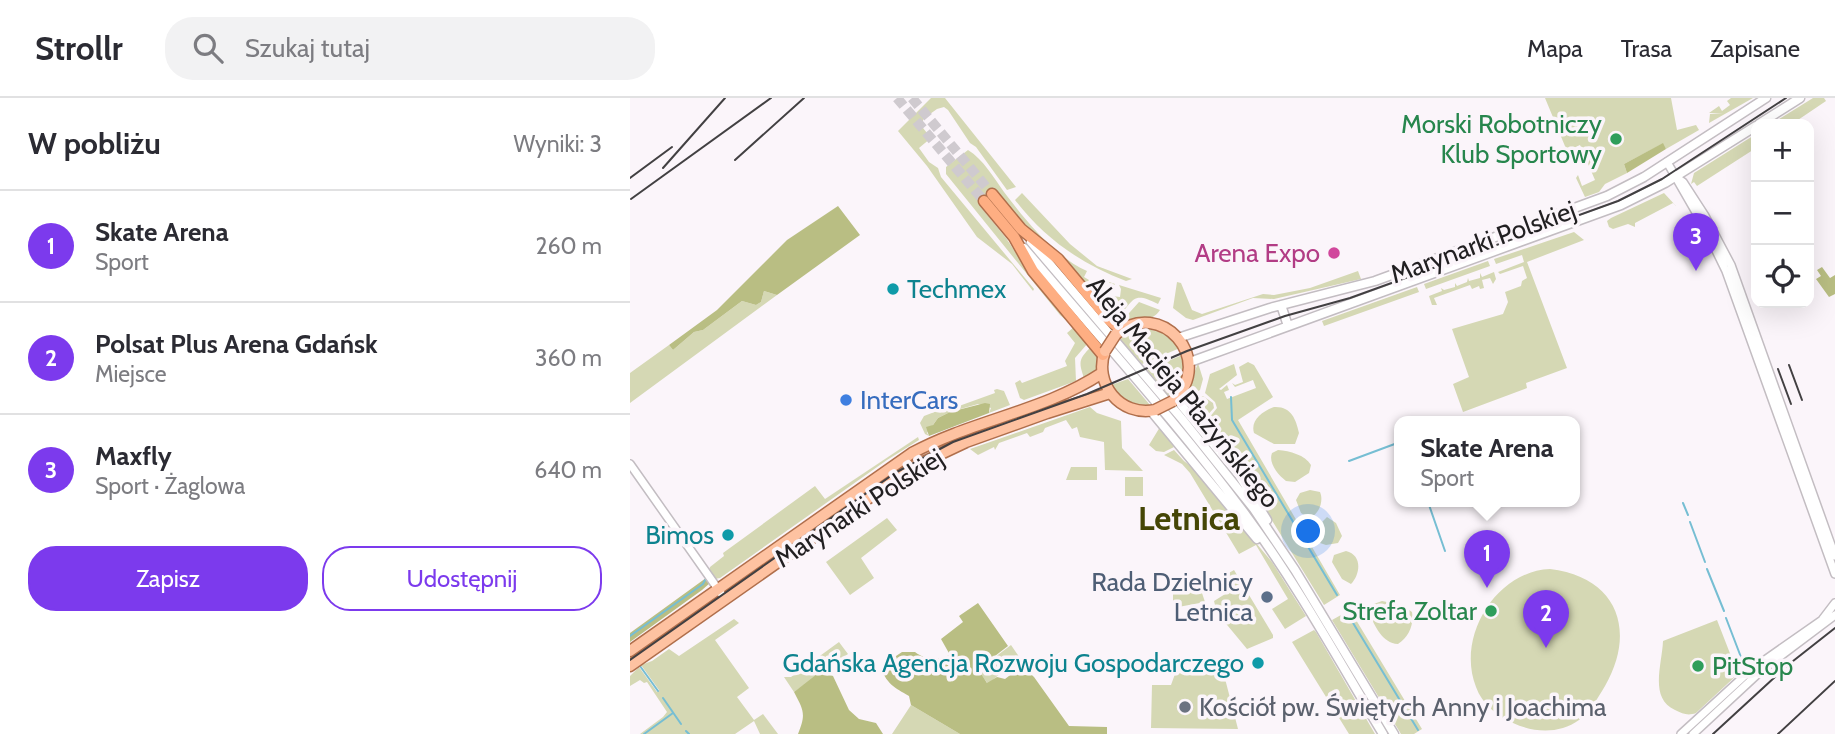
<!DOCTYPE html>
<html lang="pl">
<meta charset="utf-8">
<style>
body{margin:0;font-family:Cabin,sans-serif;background:#f2f2f3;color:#2b2b33}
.controls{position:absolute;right:21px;top:21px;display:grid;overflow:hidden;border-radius:14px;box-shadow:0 7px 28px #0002}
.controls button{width:63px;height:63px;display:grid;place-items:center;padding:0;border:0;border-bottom:2px solid #e1e1e2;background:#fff;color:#2b2b33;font:35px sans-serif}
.you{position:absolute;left:679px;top:434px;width:24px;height:24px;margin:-18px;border:5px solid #fff;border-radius:50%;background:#1a73e8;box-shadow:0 0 0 10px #1a73e833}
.badge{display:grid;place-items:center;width:46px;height:46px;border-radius:50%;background:#7c3aed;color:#fff;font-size:23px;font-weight:700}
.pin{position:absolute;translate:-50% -58px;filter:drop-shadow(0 2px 4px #0008)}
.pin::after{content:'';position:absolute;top:37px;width:24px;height:21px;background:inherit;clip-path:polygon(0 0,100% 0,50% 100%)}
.popup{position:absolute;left:764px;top:318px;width:186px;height:91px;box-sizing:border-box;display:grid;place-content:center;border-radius:14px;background:#fff;filter:drop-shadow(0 2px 5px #0005);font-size:23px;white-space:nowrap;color:#7c7c81}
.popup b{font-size:26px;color:#2b2b33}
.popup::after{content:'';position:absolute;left:50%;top:100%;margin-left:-14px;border:14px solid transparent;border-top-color:#fff}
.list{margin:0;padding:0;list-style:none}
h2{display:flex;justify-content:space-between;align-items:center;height:91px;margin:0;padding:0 28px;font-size:30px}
h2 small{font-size:23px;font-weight:400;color:#7c7c81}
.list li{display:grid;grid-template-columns:46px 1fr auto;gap:21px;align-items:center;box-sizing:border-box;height:112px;padding:0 28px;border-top:2px solid #e1e1e2}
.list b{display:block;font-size:26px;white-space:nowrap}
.list p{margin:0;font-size:23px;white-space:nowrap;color:#7c7c81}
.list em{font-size:23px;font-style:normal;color:#7c7c81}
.actions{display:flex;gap:14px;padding:21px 28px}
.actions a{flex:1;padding:16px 0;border:2px solid #7c3aed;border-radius:28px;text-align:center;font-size:24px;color:#7c3aed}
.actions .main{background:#7c3aed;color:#fff}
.icon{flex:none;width:38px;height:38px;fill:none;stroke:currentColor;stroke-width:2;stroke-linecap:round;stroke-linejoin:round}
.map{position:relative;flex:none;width:1205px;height:636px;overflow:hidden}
header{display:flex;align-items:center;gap:42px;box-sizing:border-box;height:98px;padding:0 35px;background:#fff;border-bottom:2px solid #e1e1e2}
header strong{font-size:33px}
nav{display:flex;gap:38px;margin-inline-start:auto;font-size:24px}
.search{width:490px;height:63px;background:#f2f2f3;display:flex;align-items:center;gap:18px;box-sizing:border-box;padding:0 24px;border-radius:28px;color:#7c7c81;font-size:26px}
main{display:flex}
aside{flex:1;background:#fff}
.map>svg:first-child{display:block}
.green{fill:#d5d8b4}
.forest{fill:#b9be83}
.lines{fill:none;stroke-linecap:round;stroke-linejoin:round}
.stream{stroke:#76bed3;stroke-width:2}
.trunk-tunnel{stroke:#cfcacf;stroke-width:10;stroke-dasharray:10 5;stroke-linecap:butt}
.tertiary-casing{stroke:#c3bdc2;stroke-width:10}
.secondary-casing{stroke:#c3bdc2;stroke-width:11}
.primary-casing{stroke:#b06f4c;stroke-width:13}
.trunk-casing{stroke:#b06f4c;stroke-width:13}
.tertiary{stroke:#fff;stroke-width:7}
.secondary{stroke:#fff;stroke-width:8}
.primary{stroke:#fec2a1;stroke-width:10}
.trunk{stroke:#feae82;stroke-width:10}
.tram{stroke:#424042;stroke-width:2}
.rail{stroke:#424042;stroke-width:2}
.primary-bridge-casing{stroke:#b06f4c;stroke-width:13;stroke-linecap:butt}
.primary-bridge{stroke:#fec2a1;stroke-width:10}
.leisure-dot{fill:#2e9e5b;stroke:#fbf5fa;stroke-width:2.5}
.hotel-dot{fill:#d1479c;stroke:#fbf5fa;stroke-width:2.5}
.culture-dot{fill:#0f9aa8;stroke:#fbf5fa;stroke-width:2.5}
.shop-dot{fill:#3f7fe0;stroke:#fbf5fa;stroke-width:2.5}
.service-dot{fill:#5c6f8a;stroke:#fbf5fa;stroke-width:2.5}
.worship-dot{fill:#6b7280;stroke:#fbf5fa;stroke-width:2.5}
.labels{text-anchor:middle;stroke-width:7;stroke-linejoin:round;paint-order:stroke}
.leisure-label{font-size:26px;fill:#27864d;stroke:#fbf5fa;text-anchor:end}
.street-label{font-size:26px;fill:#211f21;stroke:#fbf5fa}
.hotel-label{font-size:26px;fill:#b23c85;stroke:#fbf5fa;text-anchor:end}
.culture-label{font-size:26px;fill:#0d838f;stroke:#fbf5fa;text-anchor:end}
.shop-label{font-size:26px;fill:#366cbe;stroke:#fbf5fa;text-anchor:start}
.service-label{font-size:26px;fill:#4e5e75;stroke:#fbf5fa;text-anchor:end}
.worship-label{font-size:26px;fill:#5b616d;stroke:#fbf5fa;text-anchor:start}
.district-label{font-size:33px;font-weight:bold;fill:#454606;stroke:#fbf5fa}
</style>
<header>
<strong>Strollr</strong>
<div class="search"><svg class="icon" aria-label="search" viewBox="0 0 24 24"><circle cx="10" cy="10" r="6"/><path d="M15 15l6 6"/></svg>Szukaj tutaj</div>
<nav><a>Mapa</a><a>Trasa</a><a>Zapisane</a></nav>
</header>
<main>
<aside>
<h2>W pobliżu<small>Wyniki: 3</small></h2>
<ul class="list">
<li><span class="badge">1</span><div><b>Skate Arena</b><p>Sport</p></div><em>260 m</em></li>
<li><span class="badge">2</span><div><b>Polsat Plus Arena Gdańsk</b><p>Miejsce</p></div><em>360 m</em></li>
<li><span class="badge">3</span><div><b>Maxfly</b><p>Sport · Żaglowa</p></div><em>640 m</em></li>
</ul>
<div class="actions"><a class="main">Zapisz</a><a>Udostępnij</a></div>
</aside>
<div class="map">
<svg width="1205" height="636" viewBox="0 0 1205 636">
<rect width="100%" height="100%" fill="#fbf5fa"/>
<path class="green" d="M301,0H315L386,89L377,92L346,49L340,45L318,12L314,9L307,11L293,21V30L301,40L289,50L299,64L308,70L311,79L404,191L403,193L382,166L347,139L297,68L268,33Z
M915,0H1041L1047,32L1066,27L1069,32L1036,51L1032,46L994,66L997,75L975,86L969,94L955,99L946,80L948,77L952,88L965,82L950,47L937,53Z
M1101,0H1123L1079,25L1080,16L1093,15H1079L1089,8L1092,13L1100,7L1097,3Z
M1183,0H1194L1196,3L1162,26H1141Z
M1126,36V50L1067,88L1064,84L1061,86L1064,75Z
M338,52C353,61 364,80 374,94C395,122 425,159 457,173L454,179L459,182L458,185L465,189L462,194L475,200L481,187L479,184L485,186L479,193L478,201L481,202L482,198L490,199L491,191L489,187L531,200L528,206C500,191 504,205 485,222L429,158L394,125L366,93L350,108L376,140L400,176L458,245L445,260L446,283L394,302L390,300L385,285L390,282L392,285L437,268L435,263L445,245L437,235L444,229L430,217L316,76V69Z
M392,95L440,146L467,168L502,181L496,183C451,166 414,140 385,102Z
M1034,95L1046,108L1043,105L1005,125V129L998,126L983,131L979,129L977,123L981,120Z
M944,134L954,142L897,164L937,270L896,285L897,290L833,314L823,286L839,279L822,231L873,216L878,204L875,194L891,188L892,183L897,180L893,168L870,176L868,174L894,164L892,157L866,166L864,161Z
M858,163L860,168L796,191L794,186Z
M728,173L731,181L644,201L623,200L563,222L556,220L543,210L547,184L551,185L562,212L572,216L633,196L644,197L680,190Z
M864,174L866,181L863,186L860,180L852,182L854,190L850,191L849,188L842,191L840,187L804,200L807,207H802L799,198L812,193L811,190L814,192L825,189V185L827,188L837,184L838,180L839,183L850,180V175L852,179Z
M787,189L789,194L694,228L692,223Z
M134,193L147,197L0,305V275L39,247L43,252L64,234L73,232L112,203L126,207L131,204Z
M509,204L530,212C523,224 504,224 491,224Z
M518,231L536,236L550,250L512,266L490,241L506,232Z
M462,248L468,257L467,270L455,283C449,265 447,262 462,248Z
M552,257C555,273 552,287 540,299L517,272Z
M618,264L624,267L643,299L608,322L710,497L694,507L617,382L575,325L587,310L585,304L575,295L580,276L604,266L607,277L589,291L591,292L597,287L599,292L594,294L597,301L626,290L623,282L605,289L602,285L605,287L613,284L609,269Z
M568,265L573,281L570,292L554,302Z
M498,281L520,307C503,308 491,301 481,287Z
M367,291L374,293L380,307L359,315L361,310L348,306L320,314L308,320L297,335L299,338L295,336L290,325L294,318L328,305L329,308L365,295L364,292Z
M573,298L583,305L584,310L571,324L557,307Z
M460,309L467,315L491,323L492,350L513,373L475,372L474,344L450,339L447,329L442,331L436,322L415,330L413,334L400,339L397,335L369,345L365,352L364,349L348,357L340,351Z
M644,309C661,308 666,321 669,335L665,346H644L624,335C620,322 633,313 644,309Z
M530,329L544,349L534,354L526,353L519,347Z
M288,339L289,342L257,362L90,480L85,481L79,473L80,469L94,458L93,455L185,388L195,401Z
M544,352L554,363L563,370L642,464L676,518L655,531L642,511L658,501L626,447L609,456L560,375L552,366L534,357Z
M648,352C660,353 675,357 681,367L679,375L665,384L656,383C648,377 638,365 642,355Z
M441,369H467V382H436Z
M495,379H513V398H495Z
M680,392L690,394C694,403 689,417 679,420L671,415L666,402L670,395Z
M697,419L706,425L712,438L708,445L696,447L690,445L687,439L691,425Z
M257,420L267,432L231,460L244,480L220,497L196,464Z
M716,453C732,457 731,475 721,486L712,481L702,464L704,457Z
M920,471C987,479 1007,532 975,588C968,600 960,613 949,622C930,636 904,635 883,625C867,618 852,606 846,589C826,539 866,473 920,471Z
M604,472L643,537V540L617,551L593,522L589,523L584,503L600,493L592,479Z
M543,492H571L575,504L543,510Z
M752,503L772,507L782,514C784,527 779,539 768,546C752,545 745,528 739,515L741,507Z
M720,512L792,631L784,636H771L702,522Z
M104,521L109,525L85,542L119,590L107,599L124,622L133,616L148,636H130L124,623L105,636H10L33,619L37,614L17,584L14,585L10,582L0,588V578L9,569L27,594L29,592L11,567L22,563L39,551L49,558Z
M1087,522L1108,576L1066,615C1058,618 1053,616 1045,612C1019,600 1032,567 1033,543Z
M684,532L686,534L745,636H719L662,544Z
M209,544L218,556L164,594L154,579H161Z
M381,547L392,563L377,575L372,574L358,586L348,572Z
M592,569L608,631L521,630L522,587H541L545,576Z
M281,607L330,636H262Z"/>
<path class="forest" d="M1033,45L1036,51L997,75L994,66Z
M208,108L230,137L147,197L134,193L131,204L126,207L112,203L73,232L64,234L43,252L39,247L87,212L157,142Z
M1192,169L1200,180L1205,177V196L1199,199L1186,181L1191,178L1187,172Z
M355,305L360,306L359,315L299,338L296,329L303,327L308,320L320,314Z
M76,480L80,485L72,492L0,544V535Z
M348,505L378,548L348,571L357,585L367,579L375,581L392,568L404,579L439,628L477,629V636H330L281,607L279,598C265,590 255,585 251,568L272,554H285C297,563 307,562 320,557L311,541L333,524L329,518Z
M191,573L203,578L219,612L229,621L246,625L253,636H168C176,616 174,613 164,594Z"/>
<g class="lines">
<path class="stream" d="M601,299L602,322L707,497
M719,363L770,344
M798,404L815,453
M1053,405L1058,417
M1060,424L1075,464
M1077,471L1094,513
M717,515L788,632
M1096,520L1114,567
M0,538L73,486L75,482
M709,553L713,560
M10,568L28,593
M33,600L51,626
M56,633L59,636
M14,636L43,615"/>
<path class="trunk-tunnel" d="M267,0L354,103
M282,0L362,96"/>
<g class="tertiary-casing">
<path id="tertiary" d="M1037,64L1075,130L1096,173L1205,476
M1046,79L1053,84L1075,118L1101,167L1205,458
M0,366L95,501
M1051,636L1122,571L1192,522L1205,505
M1063,636L1132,572L1205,517"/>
</g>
<g class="secondary-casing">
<path id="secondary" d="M1129,26L1170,0
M401,144L552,321L624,411L665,472L764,636
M394,150C469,239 549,326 618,420C668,488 709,563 753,636
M651,207L658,228
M548,240L640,210L745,183L977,98L1014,79L1136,0
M560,264L991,107L1035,85L1126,28
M547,299L552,308L609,377L637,422
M521,313L627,441"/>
</g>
<g class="primary-casing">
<path id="primary" d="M486,236C530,199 587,261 543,303
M475,253C463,285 490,319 525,312
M0,553L282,355C343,322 415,313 472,275
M0,568L283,369L336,344L417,315L480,295"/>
</g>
<g class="trunk-casing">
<path id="trunk" d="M362,96L391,131L428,161L480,223L491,232
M354,103L384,139L403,173L473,257"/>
</g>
<use href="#tertiary" class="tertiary"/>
<use href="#secondary" class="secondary"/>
<use href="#primary" class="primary"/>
<use href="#trunk" class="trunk"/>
<path class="tram" d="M0,562L265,375L323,344L457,296L557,253L655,218L720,200L988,103L1032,81L1156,0"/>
<path class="rail" d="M105,62L174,0
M33,70L95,0
M0,80L42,49
M1,101L141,0
M1159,267L1172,302
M1148,271L1161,306
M1083,636L1158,567L1205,530
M1148,636L1205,583"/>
<g class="primary-bridge-casing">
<path id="primary-bridge" d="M475,253L486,236
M525,312L543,303"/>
</g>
<use href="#primary-bridge" class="primary-bridge"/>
</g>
<g class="leisure-dot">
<circle cx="986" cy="41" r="7"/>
<circle cx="861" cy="513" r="7"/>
<circle cx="1068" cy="568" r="7"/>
</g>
<circle class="hotel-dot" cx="704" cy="155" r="7"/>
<g class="culture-dot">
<circle cx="263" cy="191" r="7"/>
<circle cx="98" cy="437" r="7"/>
<circle cx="628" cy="565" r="7"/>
</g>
<circle class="shop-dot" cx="216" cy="302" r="7"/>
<circle class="service-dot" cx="637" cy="499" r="7"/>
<circle class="worship-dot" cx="555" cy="609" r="7"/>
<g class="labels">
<g class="leisure-label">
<text x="972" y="35">Morski Robotniczy<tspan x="972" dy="30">Klub Sportowy</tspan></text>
<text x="847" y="522">Strefa Zoltar</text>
<text x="1082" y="577" text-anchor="start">PitStop</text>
</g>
<g class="street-label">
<text transform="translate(853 144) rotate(-20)" y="9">Marynarki Polskiej</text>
<text transform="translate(553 294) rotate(51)" y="9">Aleja Macieja Płażyńskiego</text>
<text transform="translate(229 410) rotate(-33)" y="9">Marynarki Polskiej</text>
</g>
<g class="hotel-label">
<text x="690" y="164">Arena Expo</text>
</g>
<g class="culture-label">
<text x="277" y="200" text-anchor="start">Techmex</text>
<text x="84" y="446">Bimos</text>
<text x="614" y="574">Gdańska Agencja Rozwoju Gospodarczego</text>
</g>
<g class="shop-label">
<text x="230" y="311">InterCars</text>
</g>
<g class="service-label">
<text x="623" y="493">Rada Dzielnicy<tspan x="623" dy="30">Letnica</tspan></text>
</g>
<g class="worship-label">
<text x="569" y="618">Kościół pw. Świętych Anny i Joachima</text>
</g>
<g class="district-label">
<text x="559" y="432">Letnica</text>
</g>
</g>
</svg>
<div class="controls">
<button>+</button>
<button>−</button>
<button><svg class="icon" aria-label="locate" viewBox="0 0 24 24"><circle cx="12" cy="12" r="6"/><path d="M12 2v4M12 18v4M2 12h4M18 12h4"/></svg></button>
</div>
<div class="you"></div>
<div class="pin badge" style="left:857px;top:490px">1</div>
<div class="popup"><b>Skate Arena</b>Sport</div>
<div class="pin badge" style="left:916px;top:550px">2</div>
<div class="pin badge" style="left:1066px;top:173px">3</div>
</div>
</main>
